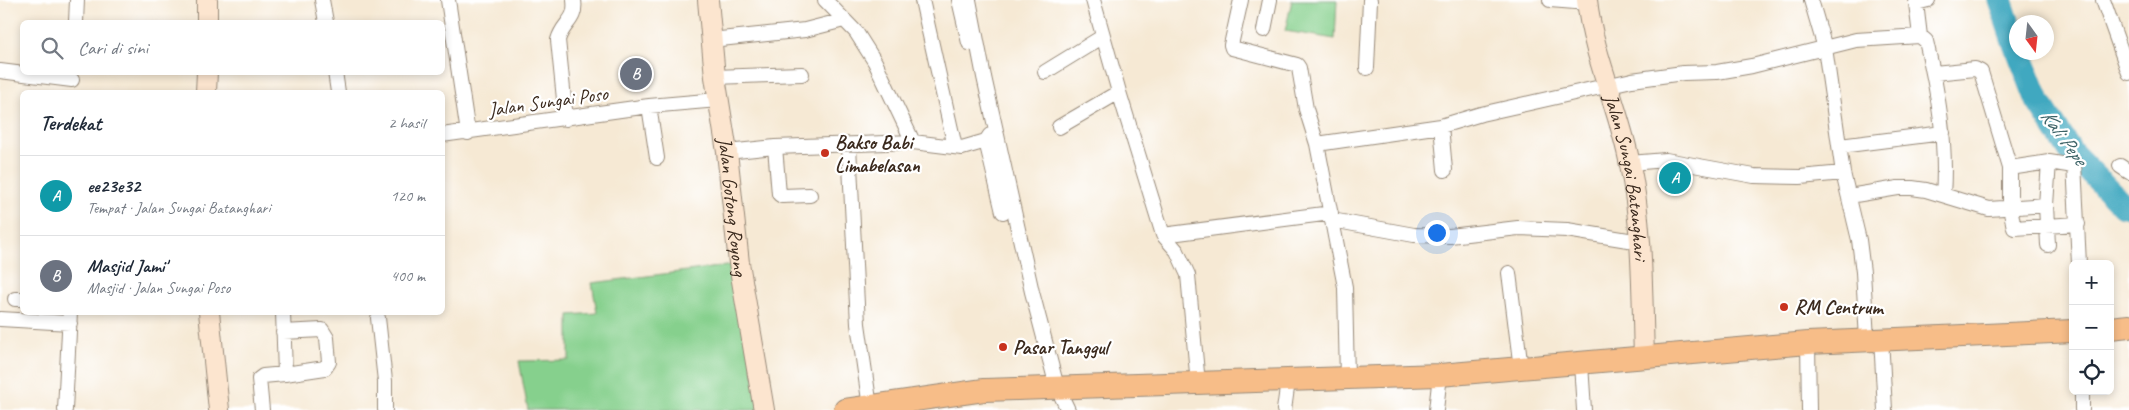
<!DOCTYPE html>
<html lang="id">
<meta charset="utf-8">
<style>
body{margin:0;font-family:Caveat,sans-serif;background:#f6f6f7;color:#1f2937}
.controls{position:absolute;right:15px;bottom:15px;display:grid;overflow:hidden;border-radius:8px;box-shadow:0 2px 8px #0003}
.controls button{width:45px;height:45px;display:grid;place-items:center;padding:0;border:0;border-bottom:1px solid #e0e1e3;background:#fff;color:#1f2937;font:25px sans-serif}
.compass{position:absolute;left:2009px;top:15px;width:45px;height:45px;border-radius:50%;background:#fff;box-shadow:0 2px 8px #0003;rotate:165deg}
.you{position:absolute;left:1436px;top:232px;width:18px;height:18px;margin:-12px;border:4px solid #fff;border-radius:50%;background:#1a73e8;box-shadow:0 0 0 8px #1a73e833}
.badge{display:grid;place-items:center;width:32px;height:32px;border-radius:50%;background:#c8321e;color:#fff;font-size:16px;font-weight:700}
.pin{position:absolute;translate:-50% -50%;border:2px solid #fff;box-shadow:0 1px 5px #0006}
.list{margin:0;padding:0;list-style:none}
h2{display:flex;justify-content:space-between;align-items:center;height:65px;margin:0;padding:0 20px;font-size:21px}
h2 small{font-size:16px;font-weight:400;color:#747a83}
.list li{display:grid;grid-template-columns:32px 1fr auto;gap:15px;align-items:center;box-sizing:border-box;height:80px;padding:0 20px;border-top:1px solid #e0e1e3}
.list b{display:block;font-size:19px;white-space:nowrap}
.list p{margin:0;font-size:16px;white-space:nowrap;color:#747a83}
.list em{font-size:16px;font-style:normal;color:#747a83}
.icon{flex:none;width:28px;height:28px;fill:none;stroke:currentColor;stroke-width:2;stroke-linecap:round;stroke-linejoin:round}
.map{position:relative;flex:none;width:2129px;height:410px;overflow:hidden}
.search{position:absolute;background:#fff;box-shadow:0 2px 8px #0003;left:20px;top:20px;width:425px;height:55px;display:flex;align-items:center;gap:12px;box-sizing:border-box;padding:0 18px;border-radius:8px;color:#747a83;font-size:19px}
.panel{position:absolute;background:#fff;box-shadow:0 2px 8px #0003;left:20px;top:90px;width:425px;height:225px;border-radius:8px}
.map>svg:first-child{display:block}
.green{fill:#86d08d;stroke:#607d56}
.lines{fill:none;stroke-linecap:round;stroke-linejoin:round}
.river{stroke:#40a8c0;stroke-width:25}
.street-casing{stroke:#988a79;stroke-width:16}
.secondary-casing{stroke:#988a79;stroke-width:22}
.primary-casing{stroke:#988a79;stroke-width:24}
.street{stroke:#fff;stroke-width:14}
.secondary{stroke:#fce5cf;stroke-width:20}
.primary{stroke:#f7bd88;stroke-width:22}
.poi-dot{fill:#c8321e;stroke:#fff;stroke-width:2}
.labels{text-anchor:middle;stroke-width:4.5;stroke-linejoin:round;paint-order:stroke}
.street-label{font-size:20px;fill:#3b2a1e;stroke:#fff}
.poi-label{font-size:20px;font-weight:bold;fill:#3b2a1e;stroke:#fff;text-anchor:start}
.water-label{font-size:21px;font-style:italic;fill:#3d6367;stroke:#fff}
</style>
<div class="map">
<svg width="2129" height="410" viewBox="0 0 2129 410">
<rect width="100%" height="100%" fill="#fff"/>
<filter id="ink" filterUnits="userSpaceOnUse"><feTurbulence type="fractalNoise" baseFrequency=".02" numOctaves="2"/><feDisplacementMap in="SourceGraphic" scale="10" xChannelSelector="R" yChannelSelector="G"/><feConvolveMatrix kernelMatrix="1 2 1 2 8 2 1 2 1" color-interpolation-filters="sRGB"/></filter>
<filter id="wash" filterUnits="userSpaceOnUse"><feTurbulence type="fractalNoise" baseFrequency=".0096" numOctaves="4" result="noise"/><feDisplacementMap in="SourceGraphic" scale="20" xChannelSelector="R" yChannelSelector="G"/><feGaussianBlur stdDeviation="1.12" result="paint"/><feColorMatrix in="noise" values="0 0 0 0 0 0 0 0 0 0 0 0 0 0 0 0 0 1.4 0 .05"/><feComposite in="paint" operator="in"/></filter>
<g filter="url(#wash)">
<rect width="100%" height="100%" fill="#f6e9d4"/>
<path class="green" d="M1292,0H1337L1335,39L1285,31Z
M734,265L760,410H528L519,361L569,360V315L597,313L592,283Z"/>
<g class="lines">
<path class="river" d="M2000,0L2016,47
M2019,52L2038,101L2071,152L2123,205L2129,206"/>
</g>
</g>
<g filter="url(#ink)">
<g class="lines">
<g class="street-casing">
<path id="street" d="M322,0L326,22
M448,0L468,133
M825,0L856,32L875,62L913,142
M922,0L955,147
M959,0L969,43
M969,0L984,77L1032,292L1057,387L1068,410
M1093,0L1119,92L1163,235L1177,251L1188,275L1198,384
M1241,0L1231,45L1232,48L1297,65L1299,68L1306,109L1317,144L1345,287L1347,379
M1550,0L1588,3
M1811,0L1825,48L1843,173L1859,240L1863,272L1867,339
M2103,0L2129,73
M76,22L77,0
M1264,30L1270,0
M1920,36L1916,3L1928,0
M711,40L805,30L844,20
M1367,68L1370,0
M0,71L72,80
M335,72L338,92
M1045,72L1102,37
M1934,73L1975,69L1981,72L2010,168V207L2014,228L2078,224
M715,77L802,74
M649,106L657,158
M566,119L558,40C563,22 577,21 574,0
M1441,126L1445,170
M1059,127L1119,92
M442,135L649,106L718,100
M990,135L986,141L1003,212
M1317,144L1441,126L1481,114L1632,80L1683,73L1717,72L1752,66L1856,40L1920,36L1926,41C1938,92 1947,142 1943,195
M849,146L858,324L870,407
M1840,146L1943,133
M775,147L779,194L782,196L810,195
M727,152L775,147L913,142L962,148L986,141
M1630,163L1666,160L1754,176L1800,177L1843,173
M2074,163L2079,264
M2120,166L2129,172
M2010,168L2049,162L2074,166
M1849,196L1898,188H1912L1926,190L1989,209L2046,205
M1332,220L1414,235L1450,236L1518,228L1567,230L1640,242
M1163,235L1331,213
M2048,245L2046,205L2049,162
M1509,273L1521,369
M15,299H22
M378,318L385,381V410
M0,319L70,323
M283,332L322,330L327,338L329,362L325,368L285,374
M1881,338L1885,410
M1808,343L1809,410
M1581,364L1584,410
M65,410L70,312
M262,410L259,379L263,376L285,374L283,312
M1284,410L1288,381
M1436,410L1440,375
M2082,410V391"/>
</g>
<g class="secondary-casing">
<g id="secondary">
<path id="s1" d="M708,0L715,77L727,152L739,263L764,410"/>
<path id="s2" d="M1587,0C1593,57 1620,110 1630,165C1643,228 1642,294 1644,358"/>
<path d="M207,22V0"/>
<path d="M206,92L207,72"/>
<path d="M209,312L219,410"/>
</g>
</g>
<g class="primary-casing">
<path id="primary" d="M2110,328L2129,326
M845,410L984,390L1440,375L1808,343L2073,331"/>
</g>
<use href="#street" class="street"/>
<use href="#secondary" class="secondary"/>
<use href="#primary" class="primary"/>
</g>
</g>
<g class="poi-dot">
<circle cx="825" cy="153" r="5"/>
<circle cx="1784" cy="307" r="5"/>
<circle cx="1003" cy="347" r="5"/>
</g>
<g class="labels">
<g class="street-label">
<text transform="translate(548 101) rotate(-8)" y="7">Jalan Sungai Poso</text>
<text dy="7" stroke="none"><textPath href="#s2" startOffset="182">Jalan Sungai Batanghari</textPath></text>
<text dy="7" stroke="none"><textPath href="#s1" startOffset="208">Jalan Gotong Royong</textPath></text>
</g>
<g class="poi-label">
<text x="835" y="149">Bakso Babi<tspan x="835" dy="23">Limabelasan</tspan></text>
<text x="1794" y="314">RM Centrum</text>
<text x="1013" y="354">Pasar Tanggul</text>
</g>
<g class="water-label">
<text transform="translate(2064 137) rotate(54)" y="7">Kali Pepe</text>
</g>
</g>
</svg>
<div class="controls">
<button>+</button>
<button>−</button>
<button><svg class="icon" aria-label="locate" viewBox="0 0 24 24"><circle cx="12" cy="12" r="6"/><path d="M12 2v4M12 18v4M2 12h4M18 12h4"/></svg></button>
</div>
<svg class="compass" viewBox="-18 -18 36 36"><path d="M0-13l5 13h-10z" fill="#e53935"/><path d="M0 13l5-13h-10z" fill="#747a83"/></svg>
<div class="you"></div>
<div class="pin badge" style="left:1675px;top:178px;background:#0f9aa8">A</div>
<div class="pin badge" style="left:636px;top:74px;background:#6b7280">B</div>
<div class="search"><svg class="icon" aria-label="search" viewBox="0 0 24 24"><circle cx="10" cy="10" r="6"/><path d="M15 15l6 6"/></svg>Cari di sini</div>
<section class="panel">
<h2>Terdekat<small>2 hasil</small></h2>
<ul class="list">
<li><span class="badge" style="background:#0f9aa8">A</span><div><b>ee23e32</b><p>Tempat · Jalan Sungai Batanghari</p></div><em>120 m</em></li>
<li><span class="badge" style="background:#6b7280">B</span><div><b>Masjid Jami'</b><p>Masjid · Jalan Sungai Poso</p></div><em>400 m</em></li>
</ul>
</section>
</div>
